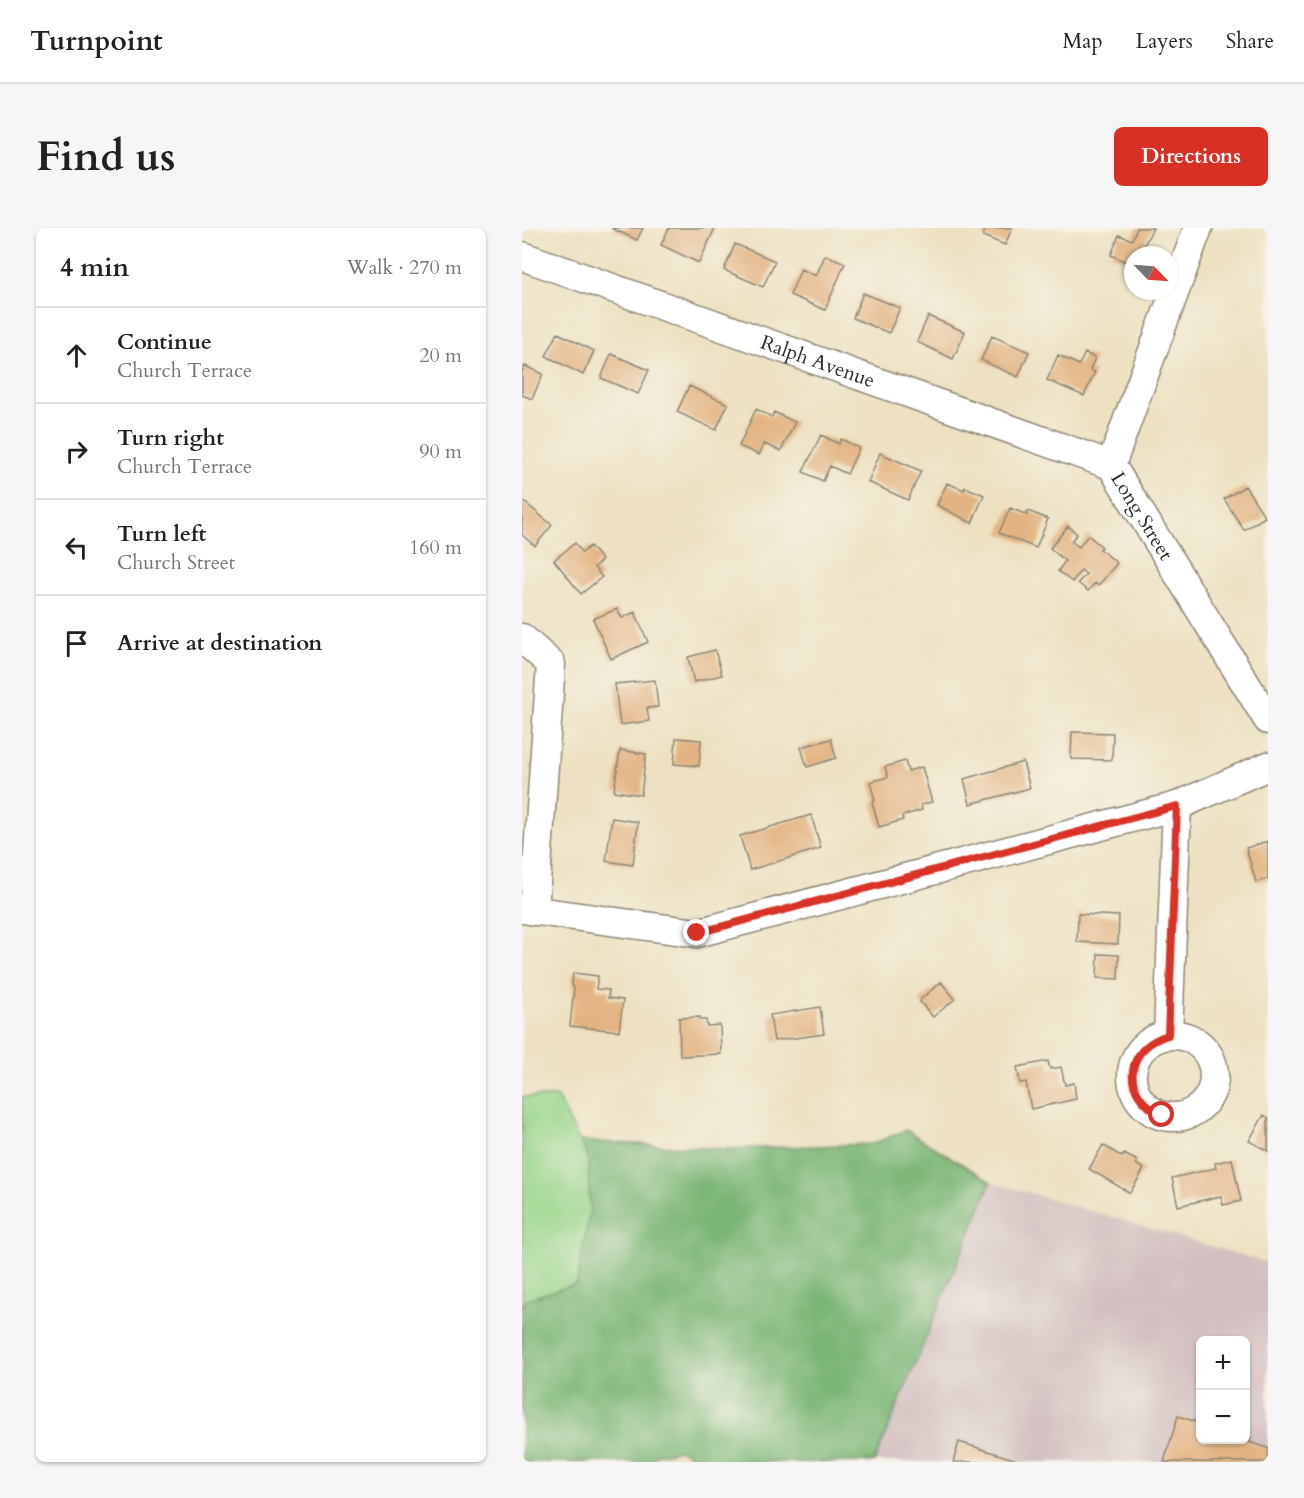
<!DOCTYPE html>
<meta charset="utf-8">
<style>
body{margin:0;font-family:Cardo,serif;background:#f6f6f6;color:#202124}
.controls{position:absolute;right:18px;bottom:18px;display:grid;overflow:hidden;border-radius:9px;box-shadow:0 2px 4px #0004}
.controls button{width:54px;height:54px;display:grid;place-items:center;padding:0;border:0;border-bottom:2px solid #e0e0e0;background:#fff;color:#202124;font:30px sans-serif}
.compass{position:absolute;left:602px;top:18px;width:54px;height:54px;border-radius:50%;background:#fff;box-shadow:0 2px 4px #0004;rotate:115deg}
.stop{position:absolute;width:18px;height:18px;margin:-14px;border:4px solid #d93025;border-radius:50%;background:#fff}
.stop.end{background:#d93025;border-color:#fff;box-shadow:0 2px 6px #0008}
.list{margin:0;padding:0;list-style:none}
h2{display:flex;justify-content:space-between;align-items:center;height:78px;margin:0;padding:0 24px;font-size:26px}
h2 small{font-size:20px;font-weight:400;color:#757577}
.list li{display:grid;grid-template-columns:39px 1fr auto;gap:18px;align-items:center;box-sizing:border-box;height:96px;padding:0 24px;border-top:2px solid #e0e0e0}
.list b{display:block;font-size:22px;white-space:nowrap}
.list p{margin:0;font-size:20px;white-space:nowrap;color:#757577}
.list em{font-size:20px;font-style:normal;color:#757577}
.icon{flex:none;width:33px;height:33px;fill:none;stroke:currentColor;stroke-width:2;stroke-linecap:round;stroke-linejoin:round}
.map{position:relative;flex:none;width:746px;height:1234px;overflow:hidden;border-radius:9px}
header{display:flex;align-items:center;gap:36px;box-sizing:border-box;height:84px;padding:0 30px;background:#fff;border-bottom:2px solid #e0e0e0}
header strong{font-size:28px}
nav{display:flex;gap:33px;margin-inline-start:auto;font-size:21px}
.intro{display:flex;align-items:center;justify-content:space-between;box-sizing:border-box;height:144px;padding:0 36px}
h1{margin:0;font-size:42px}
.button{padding:15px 27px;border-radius:9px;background:#d93025;color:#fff;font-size:21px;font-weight:700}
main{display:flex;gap:36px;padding:0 36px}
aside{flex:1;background:#fff;border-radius:9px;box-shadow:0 2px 4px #0004}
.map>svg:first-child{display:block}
.industrial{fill:#d2bfc0;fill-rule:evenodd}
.green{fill:#98d589;stroke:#62805a;stroke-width:1.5}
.forest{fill:#7ab675;stroke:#527050;stroke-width:1.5}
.building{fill:#e3b482}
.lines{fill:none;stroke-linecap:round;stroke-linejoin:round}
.minor-casing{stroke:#8c8676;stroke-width:31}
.minor{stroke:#fff;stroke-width:28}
.route{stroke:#d93025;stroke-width:8}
.labels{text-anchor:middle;stroke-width:4.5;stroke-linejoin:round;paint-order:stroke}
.street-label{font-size:20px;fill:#2b2b2b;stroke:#f7f3e8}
</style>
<header>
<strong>Turnpoint</strong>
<nav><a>Map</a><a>Layers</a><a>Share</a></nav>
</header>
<div class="intro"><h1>Find us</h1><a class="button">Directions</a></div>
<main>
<aside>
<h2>4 min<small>Walk · 270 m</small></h2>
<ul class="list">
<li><svg class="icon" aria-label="ahead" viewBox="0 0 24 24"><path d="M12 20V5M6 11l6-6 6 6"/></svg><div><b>Continue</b><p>Church Terrace</p></div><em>20 m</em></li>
<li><svg class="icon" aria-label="right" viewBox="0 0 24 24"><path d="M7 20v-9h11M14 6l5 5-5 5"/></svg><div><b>Turn right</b><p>Church Terrace</p></div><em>90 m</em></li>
<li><svg class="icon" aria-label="left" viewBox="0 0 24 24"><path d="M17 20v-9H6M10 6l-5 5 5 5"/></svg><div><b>Turn left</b><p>Church Street</p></div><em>160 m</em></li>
<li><svg class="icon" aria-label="arrive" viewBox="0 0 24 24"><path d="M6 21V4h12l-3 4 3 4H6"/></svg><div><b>Arrive at destination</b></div></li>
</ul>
</aside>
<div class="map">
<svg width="746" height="1234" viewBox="0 0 746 1234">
<rect width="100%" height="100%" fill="#f7f3e8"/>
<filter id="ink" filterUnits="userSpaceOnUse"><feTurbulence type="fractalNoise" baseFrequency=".0167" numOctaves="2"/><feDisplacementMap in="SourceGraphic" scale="12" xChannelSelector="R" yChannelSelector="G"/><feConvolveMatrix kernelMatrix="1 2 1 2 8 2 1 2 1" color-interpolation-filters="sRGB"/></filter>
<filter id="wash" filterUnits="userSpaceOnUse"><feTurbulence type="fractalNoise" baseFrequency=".008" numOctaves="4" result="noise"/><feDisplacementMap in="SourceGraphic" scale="24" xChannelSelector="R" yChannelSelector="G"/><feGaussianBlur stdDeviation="1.35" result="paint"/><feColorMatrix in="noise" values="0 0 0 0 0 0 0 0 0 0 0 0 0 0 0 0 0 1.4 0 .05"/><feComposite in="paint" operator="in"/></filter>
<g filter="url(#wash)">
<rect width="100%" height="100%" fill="#ede1c1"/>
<path class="industrial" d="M469,954L746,1035V1234H352ZM678,1112H724V1212H678Z"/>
<path class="green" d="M0,869H35L66,929L68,981L55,1056L6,1071L0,1079Z"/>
<path class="forest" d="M384,902L469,954L352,1234H182L158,1222L134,1227L129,1234H0V1079L6,1071L55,1056L68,981L66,929L58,913L205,921L350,916Z"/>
<g id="blocks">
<path class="building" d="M89,0H121L115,12Z
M147,0H193L177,35L139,17Z
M464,0H490L483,17L461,8Z
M615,0H631L617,27H611V37L589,27L597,7L610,12Z
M213,16L253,33L241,59L202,42Z
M303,27L323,35L303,82L268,67L279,41L294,48Z
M341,65L378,80L367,105L331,90Z
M406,88L443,104L431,131L395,114Z
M36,105L72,123L61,147L24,128Z
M470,108L507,124L496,149L459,132Z
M563,125L573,130L568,142L573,144L562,168L525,152L536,127L557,137Z
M89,126L127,142L116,166L79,150Z
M3,138L21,146L10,171L0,167V143Z
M167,158L206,176L194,202L155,184Z
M234,181L250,189L252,184L273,194L259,223L242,216L237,227L217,218Z
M299,207L317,216L319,211L337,220L325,246L308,238L301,253L281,244Z
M358,225L399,243L386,272L346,254Z
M425,255L442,262L443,259L462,267L450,295L415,277Z
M723,258L743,289L722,302L702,271Z
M0,272L30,297L13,318L0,307Z
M488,280L505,287L506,283L526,291L514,320L477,305Z
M546,298L555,306L549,313L557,319L566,307L580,319L578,321L595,335L576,358L573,355L566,363L556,355L564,346L559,342L550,354L536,343L543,333L528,320Z
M53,315L60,325L68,318L80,332L72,339L80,349L59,366L32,332Z
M95,381L100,390L113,384L126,414L89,431L71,391Z
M193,422L200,447L172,454L166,429Z
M133,452L136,479L125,480L127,493L98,497L93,456Z
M550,504L591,505L590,532L549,531Z
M154,510L179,512L177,538L152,536Z
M309,511L314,530L285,539L279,519Z
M98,522L124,526L119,567L92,563Z
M383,533L386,543L400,539L410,574L399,577L400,582L380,588L381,592L357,599L350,574L353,573L348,554L366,549L363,539Z
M501,534L508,560L448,576L442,551Z
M289,587L299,620L228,642L218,608Z
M90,590L116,594L111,637L84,633Z
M746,613V651L734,654L724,620Z
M556,686L597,688L596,716L555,714Z
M576,726L597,727L596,751L575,750Z
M51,745L76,748L74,761L87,762L86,770L101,772L97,803L48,798L52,760L50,757Z
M419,754L433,771L411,789L398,774L399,771Z
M298,779L302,806L252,813L248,787Z
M178,789V792H184L185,798L198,797L199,826L158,828L157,790Z
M526,833L528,841L539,839L543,857L552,855L554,871L509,881L504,854L498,855L495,839Z
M742,887L746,890V923L727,913Z
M581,917L600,929L602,926L614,932V936L622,941L608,965L567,941Z
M710,931L719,973L701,977L699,968L656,978L650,950L694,940L693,935Z
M656,1188L678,1195V1212H724V1208L729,1209L727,1214L746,1220V1234H642Z
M437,1214L495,1232V1234H431Z"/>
</g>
</g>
<g filter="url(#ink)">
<use href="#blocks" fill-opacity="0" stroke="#8c8676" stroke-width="1.5"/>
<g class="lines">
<g class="minor-casing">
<g id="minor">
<path id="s1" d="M676,0L589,237L746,492"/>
<path id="s2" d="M0,28L589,237"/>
<path d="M0,410L29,436L12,683"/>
<path d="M0,681L175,705L655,578L746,538"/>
<path d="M646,807L655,578"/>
<circle cx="651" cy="848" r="41"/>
</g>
</g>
<use href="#minor" class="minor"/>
</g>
</g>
<g class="lines" filter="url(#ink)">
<path class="route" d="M175,705L655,578L646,807C602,820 598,867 640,887"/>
</g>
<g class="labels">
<g class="street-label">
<text dy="7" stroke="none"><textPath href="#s2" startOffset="314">Ralph Avenue</textPath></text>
<text dy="7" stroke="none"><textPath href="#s1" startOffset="312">Long Street</textPath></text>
</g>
</g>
</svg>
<div class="controls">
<button>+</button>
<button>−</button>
</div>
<svg class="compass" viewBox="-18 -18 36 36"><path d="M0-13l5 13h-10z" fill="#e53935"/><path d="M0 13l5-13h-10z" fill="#757577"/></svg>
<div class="stop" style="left:640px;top:887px"></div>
<div class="stop end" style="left:175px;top:705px"></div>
</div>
</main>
